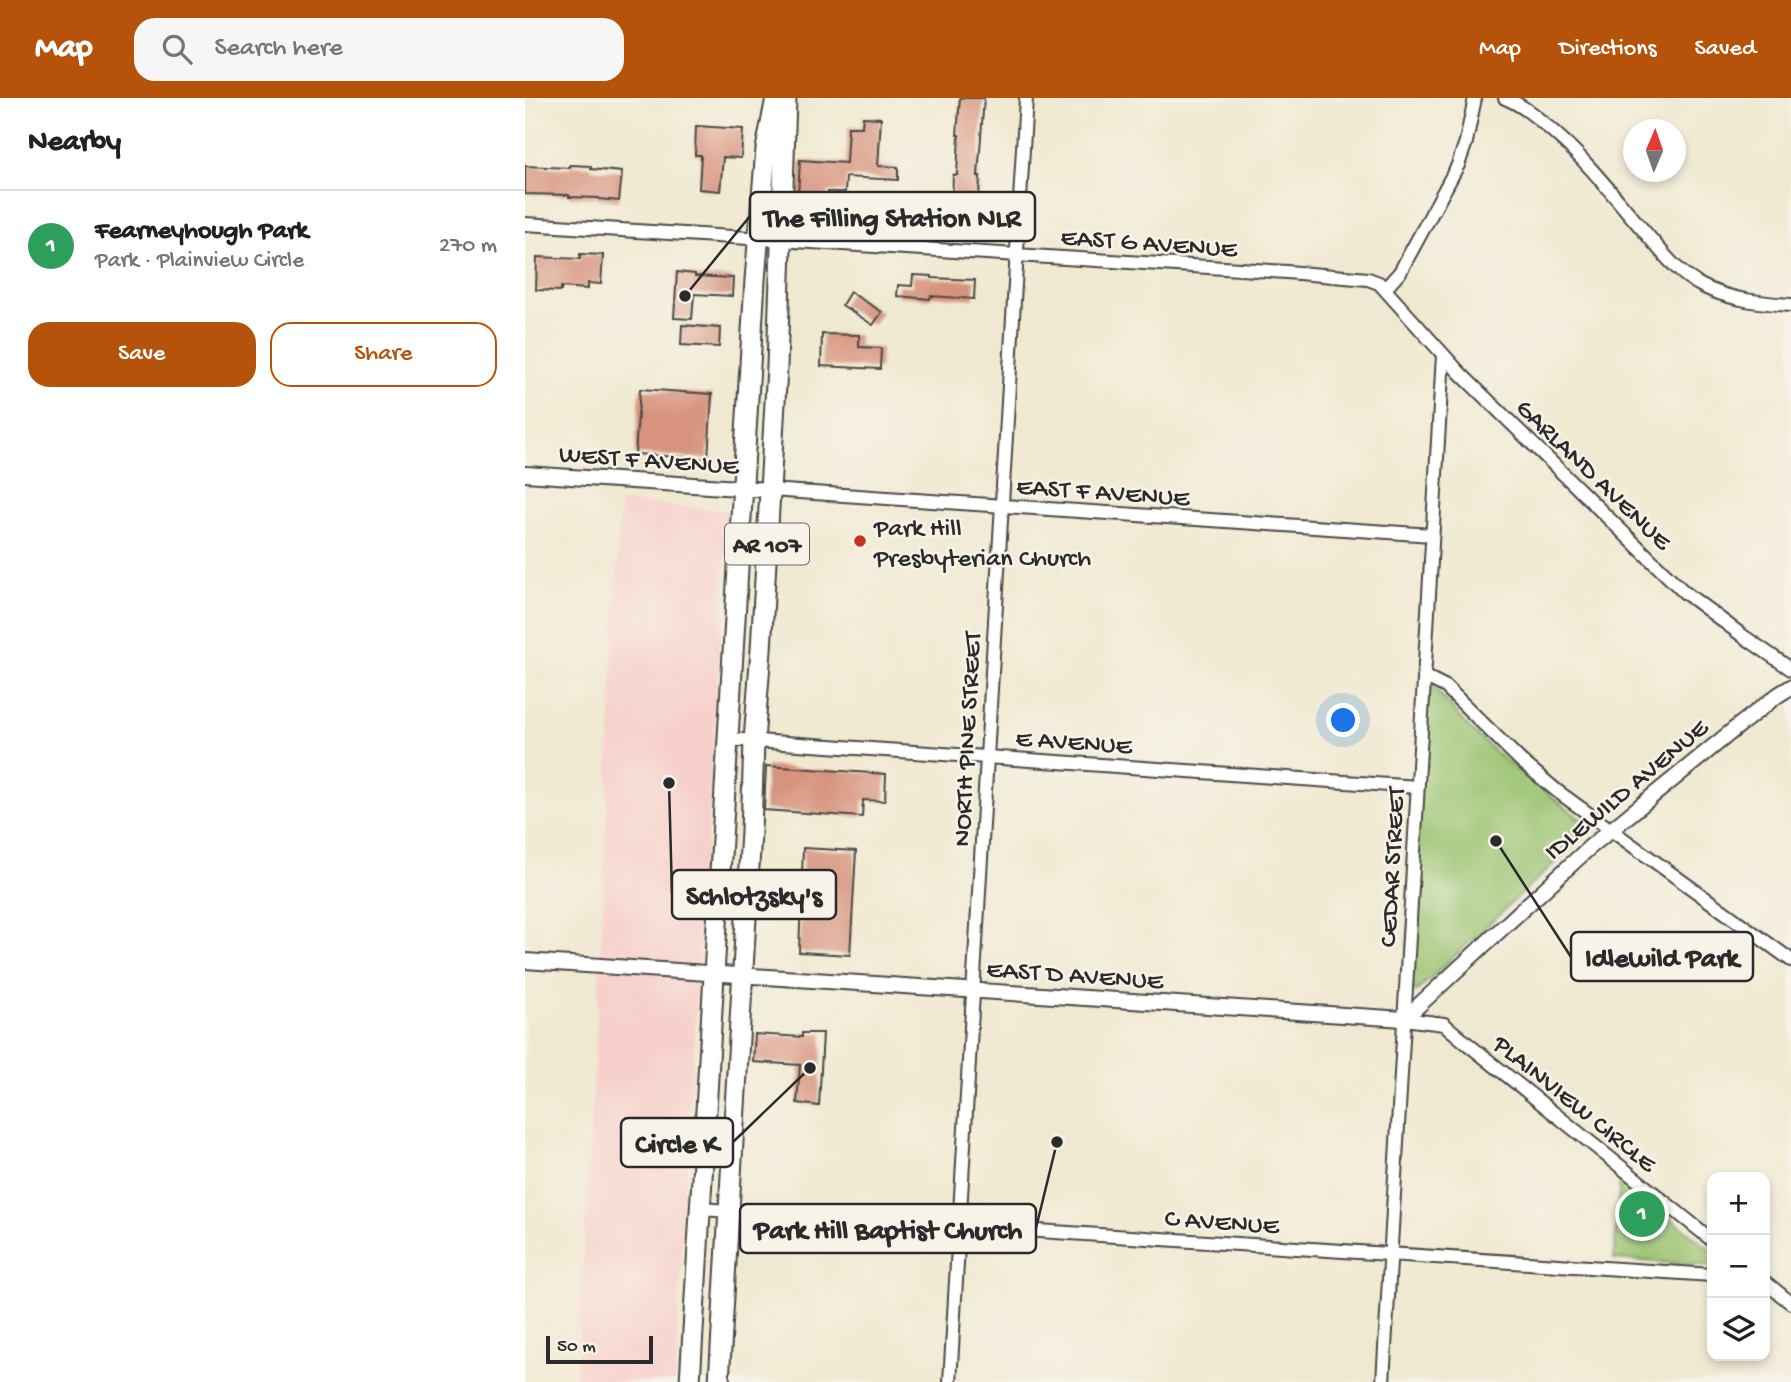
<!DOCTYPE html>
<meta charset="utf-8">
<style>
body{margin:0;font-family:"Gochi Hand",sans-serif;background:#f6f6f6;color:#202124}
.controls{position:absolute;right:21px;bottom:21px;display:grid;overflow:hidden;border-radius:14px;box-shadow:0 4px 10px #0003}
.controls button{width:63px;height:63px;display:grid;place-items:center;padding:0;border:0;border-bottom:2px solid #e0e0e0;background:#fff;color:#202124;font:35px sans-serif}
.compass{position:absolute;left:1098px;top:21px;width:63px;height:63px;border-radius:50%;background:#fff;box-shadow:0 4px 10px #0003;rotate:2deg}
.scale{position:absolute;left:21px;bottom:18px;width:107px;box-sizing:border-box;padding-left:7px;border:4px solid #2b2b2b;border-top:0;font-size:19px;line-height:24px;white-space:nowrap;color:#2b2b2b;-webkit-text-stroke:5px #f7f3e8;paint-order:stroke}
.you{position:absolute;left:819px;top:623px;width:24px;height:24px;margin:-18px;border:5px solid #fff;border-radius:50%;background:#1a73e8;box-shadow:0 0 0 10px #1a73e833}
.badge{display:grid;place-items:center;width:46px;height:46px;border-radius:50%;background:#b45309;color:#fff;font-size:23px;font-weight:700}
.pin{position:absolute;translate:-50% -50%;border:4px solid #fff;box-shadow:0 2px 7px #0006}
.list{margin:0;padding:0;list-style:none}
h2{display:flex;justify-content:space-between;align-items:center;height:91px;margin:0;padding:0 28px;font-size:30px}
h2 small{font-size:23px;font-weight:400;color:#757577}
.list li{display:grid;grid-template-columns:46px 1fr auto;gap:21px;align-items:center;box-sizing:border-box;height:112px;padding:0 28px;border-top:2px solid #e0e0e0}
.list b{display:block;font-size:26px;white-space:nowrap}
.list p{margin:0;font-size:23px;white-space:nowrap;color:#757577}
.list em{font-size:23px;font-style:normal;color:#757577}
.actions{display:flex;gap:14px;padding:21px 28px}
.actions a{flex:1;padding:16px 0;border:2px solid #b45309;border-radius:21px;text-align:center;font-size:24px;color:#b45309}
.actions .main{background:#b45309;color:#fff}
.icon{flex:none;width:38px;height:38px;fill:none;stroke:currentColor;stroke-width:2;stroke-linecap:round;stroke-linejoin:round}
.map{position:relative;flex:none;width:1266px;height:1284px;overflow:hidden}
header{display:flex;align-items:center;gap:42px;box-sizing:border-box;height:98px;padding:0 35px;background:#b45309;color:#fff}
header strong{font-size:33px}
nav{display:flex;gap:38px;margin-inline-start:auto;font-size:24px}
.search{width:490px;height:63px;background:#f6f6f6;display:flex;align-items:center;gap:18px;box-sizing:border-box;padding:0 24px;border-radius:21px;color:#757577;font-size:26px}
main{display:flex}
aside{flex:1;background:#fff}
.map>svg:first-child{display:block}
.built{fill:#f7d0cc}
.green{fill:#9ac36f;stroke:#62774d;stroke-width:2}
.building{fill:#d7937d}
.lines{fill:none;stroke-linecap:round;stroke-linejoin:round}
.minor-casing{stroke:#494844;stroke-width:16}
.tertiary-casing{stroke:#494844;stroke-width:18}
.primary-casing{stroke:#494844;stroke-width:23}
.minor{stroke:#fff;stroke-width:12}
.tertiary{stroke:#fff;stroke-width:14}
.primary{stroke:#fff;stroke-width:19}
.poi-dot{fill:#c8321e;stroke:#f7f3e8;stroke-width:2.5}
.labels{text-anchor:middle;stroke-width:5;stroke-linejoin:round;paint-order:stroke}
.shield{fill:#f7f3e8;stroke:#686764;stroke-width:2}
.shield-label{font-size:24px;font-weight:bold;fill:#2b2b2b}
.street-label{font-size:26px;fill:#2b2b2b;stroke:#f7f3e8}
.poi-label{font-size:26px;fill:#2b2b2b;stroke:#f7f3e8;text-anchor:start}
.leader{fill:none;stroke:#2b2b2b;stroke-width:2.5}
.callout-dot{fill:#2b2b2b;stroke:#f7f3e8;stroke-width:2.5}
.callout{fill:#f7f3e8;stroke:#2b2b2b;stroke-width:2.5}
.callout-label{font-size:28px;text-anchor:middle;font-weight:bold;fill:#2b2b2b}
</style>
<header>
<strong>Map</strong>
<div class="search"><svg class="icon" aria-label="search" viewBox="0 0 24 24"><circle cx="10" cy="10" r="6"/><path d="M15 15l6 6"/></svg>Search here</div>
<nav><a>Map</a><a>Directions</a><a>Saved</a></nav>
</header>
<main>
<aside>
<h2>Nearby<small></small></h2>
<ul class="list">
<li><span class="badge" style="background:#2e9e5b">1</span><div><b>Fearneyhough Park</b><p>Park · Plainview Circle</p></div><em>270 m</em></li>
</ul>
<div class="actions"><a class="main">Save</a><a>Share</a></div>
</aside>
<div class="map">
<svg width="1266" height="1284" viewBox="0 0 1266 1284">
<rect width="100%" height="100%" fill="#f7f3e8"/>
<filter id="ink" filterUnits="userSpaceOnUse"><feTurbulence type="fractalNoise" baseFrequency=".0143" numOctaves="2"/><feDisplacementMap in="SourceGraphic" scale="14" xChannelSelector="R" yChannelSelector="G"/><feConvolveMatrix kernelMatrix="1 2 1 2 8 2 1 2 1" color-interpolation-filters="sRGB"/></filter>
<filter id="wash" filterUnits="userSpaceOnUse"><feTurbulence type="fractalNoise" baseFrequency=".00686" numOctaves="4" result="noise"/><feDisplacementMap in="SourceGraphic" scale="28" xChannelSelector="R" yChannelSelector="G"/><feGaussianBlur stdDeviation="1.57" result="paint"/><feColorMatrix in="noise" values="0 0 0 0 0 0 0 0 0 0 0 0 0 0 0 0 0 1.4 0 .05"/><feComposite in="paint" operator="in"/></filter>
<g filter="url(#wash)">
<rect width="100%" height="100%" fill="#f0e9d1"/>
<path class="built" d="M95,404L203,413L159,1111L150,1284H51L76,848Z"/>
<path class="green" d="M899,578L943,629L976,659L1067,730L892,893L887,894L881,887Z
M1095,1080L1187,1153V1168L1089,1161Z"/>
<g id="blocks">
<path class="building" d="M435,0H459L453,78H455L454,98L450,97V126H441V129H426L428,77H432L434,37H432Z
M338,19L356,20L353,68L373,69V82L321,79L320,94H303L302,120L272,118L275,62L321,65L323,29H337Z
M171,28L218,31L216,60L198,59L195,93L174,91L176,57H170Z
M45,67L66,68V71L97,74L94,103L74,101V100L44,99V97L0,96V68L45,70Z
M55,156L78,157L76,186L63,185V191L36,189V193L11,192L12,159L55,161Z
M152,174L170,176V178L208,180L207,198L169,196L167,221L149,220Z
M388,177L407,178V180L450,182L449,201L406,198L405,201L372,198L373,187L387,188Z
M325,194L357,214L348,227L317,207Z
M157,227L195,230L194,249L156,247Z
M297,236L334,237V249L356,250L355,271L296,268Z
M115,291L187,296L183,361L110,356Z
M241,668L361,676L360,703L338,702L337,719L239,712Z
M278,750L331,753L325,857L274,854Z
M277,935H298L294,1008L272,1005L275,967L228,964L230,936L277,939Z"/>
</g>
</g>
<g filter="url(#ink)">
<use href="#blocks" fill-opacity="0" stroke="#494844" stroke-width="2"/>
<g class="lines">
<g class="minor-casing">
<path id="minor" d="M980,0C1000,8 1016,23 1032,37C1064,65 1091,101 1119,133C1136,153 1153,176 1177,188C1205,202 1236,205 1266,207
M0,126L762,174L843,181L854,185L934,274L1159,494L1218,538L1266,571
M860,191L875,174L933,67L941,44L950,0
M245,392L907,437
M899,578L921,589L995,662L1032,693L1266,862
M202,641L893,689
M879,921L919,926L939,943L1187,1142
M175,1111L1187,1177
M1240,1184L1266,1205
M425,1284L501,0
M858,1284L918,257"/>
</g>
<g class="tertiary-casing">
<path id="tertiary" d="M0,376L245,392
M0,863L879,921L1065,749L1217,625L1253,597L1266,589"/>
</g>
<g class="primary-casing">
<path id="primary" d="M165,1284L230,182L241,51L251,0
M194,1284L226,734L229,643L236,552L252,269L261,0"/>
</g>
<use href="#minor" class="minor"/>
<use href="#tertiary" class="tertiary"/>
<use href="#primary" class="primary"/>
</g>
</g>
<circle class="poi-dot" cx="335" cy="443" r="7"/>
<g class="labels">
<rect class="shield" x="200" y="425.5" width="84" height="41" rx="5"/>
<g class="shield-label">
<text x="242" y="454">AR 107</text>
</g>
<g class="street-label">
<text transform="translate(624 143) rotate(4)" y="9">EAST G AVENUE</text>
<text transform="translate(124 360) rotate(4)" y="9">WEST F AVENUE</text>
<text transform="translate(1070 375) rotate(44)" y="9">GARLAND AVENUE</text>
<text transform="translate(578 392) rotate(4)" y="9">EAST F AVENUE</text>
<text transform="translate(440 641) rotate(-87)" y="9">NORTH PINE STREET</text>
<text transform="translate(549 642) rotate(4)" y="9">E AVENUE</text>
<text transform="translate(1100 690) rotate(-40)" y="9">IDLEWILD AVENUE</text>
<text transform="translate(865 769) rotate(-87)" y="9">CEDAR STREET</text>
<text transform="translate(550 875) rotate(4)" y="9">EAST D AVENUE</text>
<text transform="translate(1051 1004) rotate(39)" y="9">PLAINVIEW CIRCLE</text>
<text transform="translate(697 1122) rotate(4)" y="9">C AVENUE</text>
</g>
<g class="poi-label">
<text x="349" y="437">Park Hill<tspan x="349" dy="30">Presbyterian Church</tspan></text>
</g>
</g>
<path class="leader" d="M160 198L225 118M144 685L147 796M971 743L1046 859M285 970L208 1044M532 1044L511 1130"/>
<g class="callout-dot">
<circle cx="160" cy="198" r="7"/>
<circle cx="144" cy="685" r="7"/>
<circle cx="971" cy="743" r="7"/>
<circle cx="285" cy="970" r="7"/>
<circle cx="532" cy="1044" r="7"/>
</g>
<g class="callout">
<rect x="225" y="94" width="285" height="49" rx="7"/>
<rect x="147" y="772" width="164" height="49" rx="7"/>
<rect x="1046" y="834" width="182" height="49" rx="7"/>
<rect x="96" y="1020" width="112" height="49" rx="7"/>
<rect x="215" y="1106" width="296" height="49" rx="7"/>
</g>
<g class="callout-label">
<text x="367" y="128">The Filling Station NLR</text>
<text x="229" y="806">Schlotzsky's</text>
<text x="1137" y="868">Idlewild Park</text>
<text x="152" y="1054">Circle K</text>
<text x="363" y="1140">Park Hill Baptist Church</text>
</g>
</svg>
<div class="controls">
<button>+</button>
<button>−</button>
<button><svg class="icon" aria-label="layers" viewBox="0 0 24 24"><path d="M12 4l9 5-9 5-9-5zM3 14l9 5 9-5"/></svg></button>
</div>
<svg class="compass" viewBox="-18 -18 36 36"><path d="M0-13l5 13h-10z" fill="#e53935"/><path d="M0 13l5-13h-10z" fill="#757577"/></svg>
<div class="scale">50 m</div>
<div class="you"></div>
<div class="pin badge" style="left:1117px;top:1116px;background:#2e9e5b">1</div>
</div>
</main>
